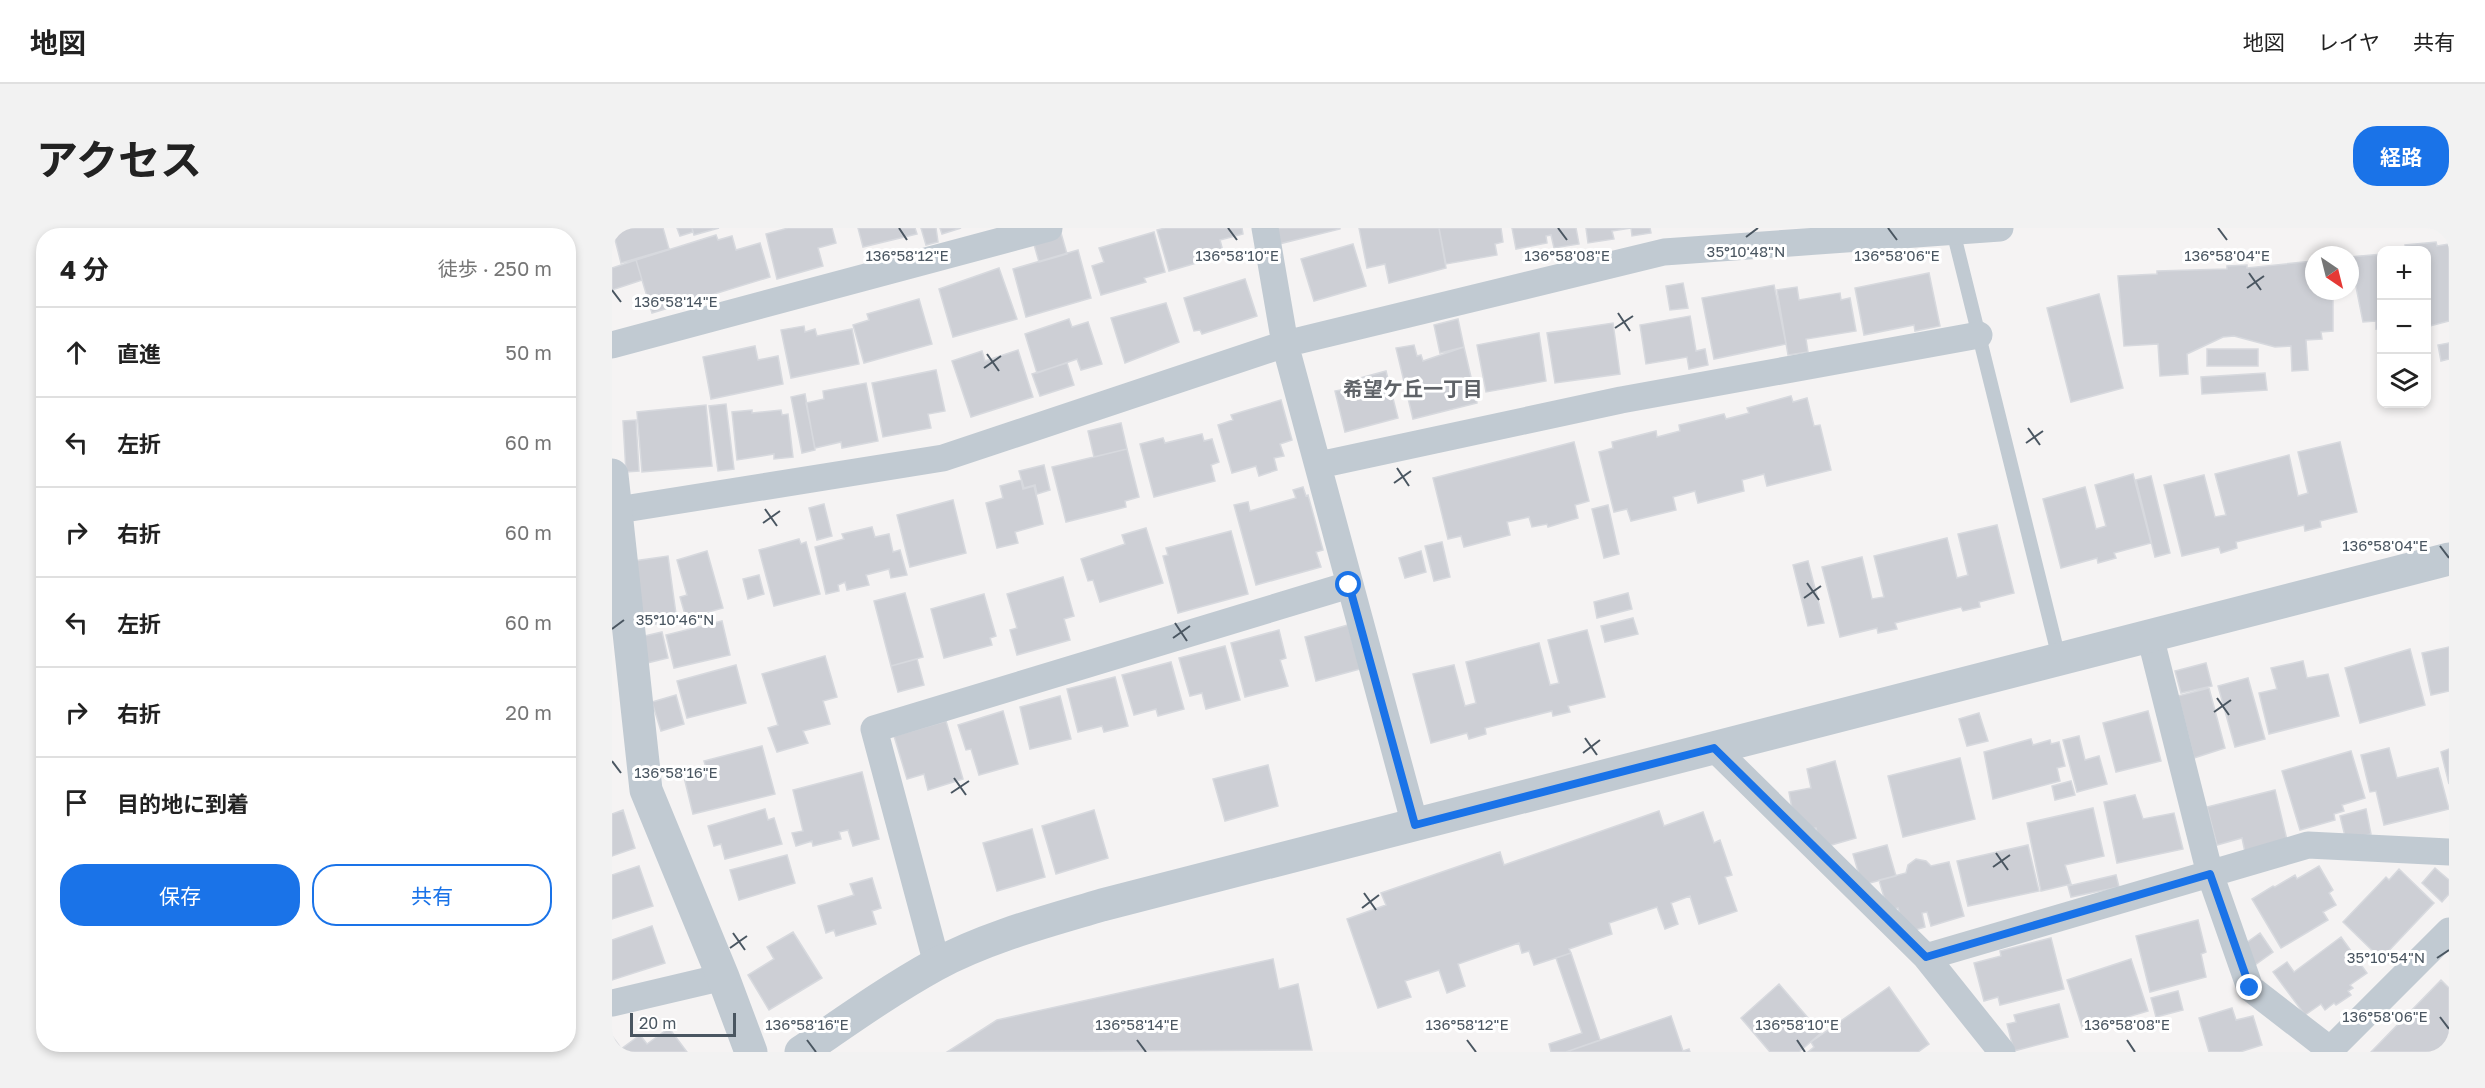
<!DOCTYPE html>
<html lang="ja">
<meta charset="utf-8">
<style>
body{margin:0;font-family:"Golos Text","Noto Sans JP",sans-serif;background:#f2f2f2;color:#222}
.controls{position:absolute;right:18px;top:18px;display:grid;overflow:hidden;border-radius:12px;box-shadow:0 3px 9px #0003}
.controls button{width:54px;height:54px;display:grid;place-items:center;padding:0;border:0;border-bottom:2px solid #e0e0e0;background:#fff;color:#222;font:30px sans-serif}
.compass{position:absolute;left:1693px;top:18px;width:54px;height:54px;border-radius:50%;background:#fff;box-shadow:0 3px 9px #0003;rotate:145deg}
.scale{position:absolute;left:18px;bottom:15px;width:106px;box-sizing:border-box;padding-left:6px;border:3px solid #4a5661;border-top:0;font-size:16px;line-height:21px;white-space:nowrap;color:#4a5661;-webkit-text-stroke:4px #fff;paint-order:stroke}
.stop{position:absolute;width:18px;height:18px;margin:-14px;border:4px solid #1a73e8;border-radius:50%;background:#fff}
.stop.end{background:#1a73e8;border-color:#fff;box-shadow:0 2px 6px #0008}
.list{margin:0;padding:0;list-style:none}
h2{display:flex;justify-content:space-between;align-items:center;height:78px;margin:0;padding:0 24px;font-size:26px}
h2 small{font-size:20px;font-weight:400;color:#767676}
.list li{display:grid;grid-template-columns:39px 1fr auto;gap:18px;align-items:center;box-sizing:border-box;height:90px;padding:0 24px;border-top:2px solid #e0e0e0}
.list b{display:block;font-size:22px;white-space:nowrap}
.list em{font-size:20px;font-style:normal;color:#767676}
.actions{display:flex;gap:12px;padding:18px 24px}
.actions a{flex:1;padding:14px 0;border:2px solid #1a73e8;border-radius:24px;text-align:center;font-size:21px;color:#1a73e8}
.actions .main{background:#1a73e8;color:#fff}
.icon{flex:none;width:33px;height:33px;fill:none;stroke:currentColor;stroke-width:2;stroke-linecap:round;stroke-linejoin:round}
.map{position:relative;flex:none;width:1837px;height:824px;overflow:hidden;border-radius:24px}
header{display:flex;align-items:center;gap:36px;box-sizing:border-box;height:84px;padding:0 30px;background:#fff;border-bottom:2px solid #e0e0e0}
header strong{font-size:28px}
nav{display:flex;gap:33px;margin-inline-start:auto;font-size:21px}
.intro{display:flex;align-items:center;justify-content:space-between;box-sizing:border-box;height:144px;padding:0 36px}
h1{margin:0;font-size:42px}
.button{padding:15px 27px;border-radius:24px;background:#1a73e8;color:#fff;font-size:21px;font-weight:700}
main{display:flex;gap:36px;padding:0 36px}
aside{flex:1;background:#fff;border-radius:24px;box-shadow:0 3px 9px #0003}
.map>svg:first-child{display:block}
.building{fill:#cdcfd5;stroke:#d7d9de;stroke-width:1.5}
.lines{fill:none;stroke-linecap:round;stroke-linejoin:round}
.service{stroke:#c1cad2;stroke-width:14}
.minor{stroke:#c1cad2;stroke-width:27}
.tertiary{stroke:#c1cad2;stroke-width:33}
.route{stroke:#1a73e8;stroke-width:8}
.ticks{fill:none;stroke:#4a5661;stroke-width:2}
.labels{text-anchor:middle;stroke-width:6;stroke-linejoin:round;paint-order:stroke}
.neighbourhood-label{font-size:20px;font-weight:bold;fill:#5f6368;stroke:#fff}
.ticks-label{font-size:15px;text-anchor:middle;fill:#4a5661;stroke:#fff;stroke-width:6;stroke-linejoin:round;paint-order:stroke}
</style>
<header>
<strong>地図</strong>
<nav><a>地図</a><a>レイヤ</a><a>共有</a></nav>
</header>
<div class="intro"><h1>アクセス</h1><a class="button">経路</a></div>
<main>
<aside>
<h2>4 分<small>徒歩 · 250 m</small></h2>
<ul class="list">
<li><svg class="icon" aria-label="ahead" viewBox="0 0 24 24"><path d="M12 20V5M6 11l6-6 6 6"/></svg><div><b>直進</b></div><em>50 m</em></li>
<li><svg class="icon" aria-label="left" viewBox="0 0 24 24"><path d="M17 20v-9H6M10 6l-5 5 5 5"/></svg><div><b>左折</b></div><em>60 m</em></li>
<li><svg class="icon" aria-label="right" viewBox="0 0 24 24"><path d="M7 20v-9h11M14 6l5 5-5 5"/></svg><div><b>右折</b></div><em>60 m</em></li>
<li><svg class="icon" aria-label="left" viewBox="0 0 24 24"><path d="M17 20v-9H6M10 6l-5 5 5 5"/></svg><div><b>左折</b></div><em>60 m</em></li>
<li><svg class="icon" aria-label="right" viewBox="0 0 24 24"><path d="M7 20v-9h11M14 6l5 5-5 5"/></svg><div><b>右折</b></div><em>20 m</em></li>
<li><svg class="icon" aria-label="arrive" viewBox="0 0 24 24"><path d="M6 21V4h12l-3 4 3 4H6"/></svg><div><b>目的地に到着</b></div></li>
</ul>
<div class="actions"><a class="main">保存</a><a>共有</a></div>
</aside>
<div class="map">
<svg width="1837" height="824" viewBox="0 0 1837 824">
<rect width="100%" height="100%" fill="#f5f3f3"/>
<path class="building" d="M0,0H51L57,21L9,35Z
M65,0H80L81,4L68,8Z
M80,0H107L82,7Z
M176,0H220L224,15L206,20L211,38L165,51L154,6Z
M246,0H303L305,6L251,19Z
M309,0H324L326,14L314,17Z
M328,0H349L330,6Z
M553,0H630L631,6L608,12L612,27L557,43L545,2Z
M663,0H728V1L667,16Z
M747,0H827L834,40L777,55L773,36L755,40Z
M827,0H889L891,14L883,16L885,27L834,36Z
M900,0H964L967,16L942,20L939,7L934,8L935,15L904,21Z
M974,0H1038L1039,5L1020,8L1019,0L1000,3L1002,11L976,15Z
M542,4L553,44L532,50L534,54L489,67L480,38L492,34L487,20Z
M449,5L455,26L427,34L421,13Z
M104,7L106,12L120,8L124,22L148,15L158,49L40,85L24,32Z
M1824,14L1825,18L1837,16V93L1814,99V22H1794L1793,17Z
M741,16L754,58L702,73L689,31Z
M466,22L479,70L414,89L401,41Z
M1770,26V100L1764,101V93L1751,94L1738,29Z
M24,32L30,52L0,62V40Z
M1701,33L1702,63H1721V103L1709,104L1710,111L1694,112L1696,142L1680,143L1679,118L1663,119L1622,108L1611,109L1575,126L1576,146L1548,148L1546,116L1512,118L1506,48L1545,46V43L1615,41V38L1635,37V40Z
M387,40L405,91L341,109L327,61Z
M1317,45L1328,98L1303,103L1302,97L1252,107L1243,60Z
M633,51L645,88L590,106L588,102L582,103L572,70Z
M1071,55L1076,80L1058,82L1054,58Z
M1162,57L1174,116L1102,131L1090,70Z
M1185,59L1187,72L1228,65L1229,72L1238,70L1244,103L1194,111L1196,124L1176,127L1165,62Z
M1487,66L1511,160L1459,174L1435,80Z
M307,71L320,116L252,135L241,97L257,92L255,86Z
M554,75L567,114L513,135L499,90Z
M1078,88L1084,123L1093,121L1096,137L1077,141L1075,129L1034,136L1028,97Z
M457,91L460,99L476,94L490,136L469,142L465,131L425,145L413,106Z
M846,91L852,119L828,125L822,97Z
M1001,95L1008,146L943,155L935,105Z
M192,98L193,104L203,101L205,108L240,101L247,136L179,150L169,102Z
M927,105L934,153L874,164L865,117Z
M1837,115V131L1829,133L1826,117Z
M802,117L805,128L809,127L811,133L852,119L865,175L801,191L784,120Z
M143,118L146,132L166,128L171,156L99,171L91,129Z
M1595,121H1646V138H1595Z
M406,122L421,169L359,189L340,133L370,123L373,133Z
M455,135L462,157L428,168L420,146Z
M324,142L333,183L316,186L319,200L271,209L260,155Z
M774,143L786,190L733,204L723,163L734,161L733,154Z
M1653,145L1655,162L1590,166L1589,149Z
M254,155L266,213L230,220L229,214L203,220L194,175L212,171L211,163Z
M193,166L203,222L190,225L179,169Z
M1179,168L1181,174L1195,170L1202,198L1208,197L1219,242L1155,258L1152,246L1130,252L1132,263L1086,275L1083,263L1061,269L1064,282L1019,293L1015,281L1002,284L987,224L1001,220L1000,214L1044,203L1045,209L1068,203L1067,197L1112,186L1114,191L1137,185L1135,180Z
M669,172L680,212L668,216L672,228L662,230L665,242L647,248L644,238L620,245L606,197L621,192L619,187Z
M114,176L122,241L106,243L97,178Z
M94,177L100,238L30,244L25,184Z
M140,182V185L169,182L170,187L176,186L181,229L162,231V226L125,232L120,184Z
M24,192L27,243L14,244L11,193Z
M509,195L515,221L482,229L476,203Z
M590,206L592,213L600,211L607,234L599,237L603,253L542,269L528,216L551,210L553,215Z
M962,214L977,273L963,277L966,290L936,299L935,296L920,299L917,289L895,294L898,307L852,319L849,308L836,311L821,250Z
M1728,214L1745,284L1708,293L1709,299L1693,303L1692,297L1624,314L1625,320L1609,325L1607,319L1570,328L1552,257L1592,247L1603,289L1614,287L1603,246L1677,227L1686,268L1696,265L1686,224Z
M515,221L527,269L513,273L514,279L454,294L440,239Z
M432,237L438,262L425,266L423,257L412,260L407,243Z
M1521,246L1539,315L1502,325L1504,330L1486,335L1485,330L1449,340L1431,271L1473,259L1484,301L1494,298L1483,257Z
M1539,248L1558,325L1543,329L1524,252Z
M409,252L411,261L422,258L431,296L403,304L406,315L385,320L374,275L391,270L388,258Z
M691,259L694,268L696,267L711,322L704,324L709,339L644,357L622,277L636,274L638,283L684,270L681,262Z
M341,272L354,325L298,339L285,287Z
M212,276L220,308L205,312L197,280Z
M996,277L1007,326L992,330L980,281Z
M1385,297L1402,365L1367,374L1368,379L1351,383L1349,379L1283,395L1285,401L1266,405L1265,400L1228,409L1210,339L1250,329L1260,371L1272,369L1262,328L1335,310L1345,350L1356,347L1346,306Z
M260,299L263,309L277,306L281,324L288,322L295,347L279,350L277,341L254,347L257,357L235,362L233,354L226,357L227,363L214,366L203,319L232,311L230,306Z
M534,300L551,355L488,374L481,352L476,353L469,331L513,316L510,307Z
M619,303L636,366L566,385L551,328L556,327L554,320Z
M187,311L189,316L194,314L208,366L162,378L147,322Z
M830,314L838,349L822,353L813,318Z
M95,323L111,380L74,390L68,369L75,367L65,332Z
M809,323L814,344L793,350L787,330Z
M56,328L65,393L31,398L22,333Z
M1196,333L1212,395L1196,398L1181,337Z
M147,347L152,366L136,371L131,351Z
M451,349L462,388L452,391L458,412L405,427L398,402L405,400L395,366Z
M293,365L311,429L279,438L262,373Z
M1016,365L1020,381L985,390L982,374Z
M372,366L384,408L378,410L380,417L332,430L319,381Z
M1021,390L1026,406L993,414L989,398Z
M110,393L118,427L62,440L54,407Z
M736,397L748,441L704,453L693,409Z
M667,402L674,430L668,432L676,458L633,469L619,415Z
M975,402L993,469L956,478L958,484L941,488L940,483L873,500L874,506L857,511L855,505L819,515L801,446L842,437L853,478L864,475L854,434L927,415L938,457L947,455L936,412Z
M50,404L56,430L35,435L28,409Z
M613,418L628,472L594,481L590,465L578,468L567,430Z
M1837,419V463L1819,467L1810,425Z
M1798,421L1813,477L1748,495L1733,440Z
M213,428L225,469L211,473L218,496L191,503L196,515L165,524L156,500L166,497L150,446Z
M305,431L312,457L286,464L279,438Z
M1691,433L1695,450L1716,446L1727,488L1657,506L1647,465L1665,461L1659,440Z
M559,434L572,481L546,488L544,481L522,487L510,447Z
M1594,435L1600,458L1569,465L1563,443Z
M124,437L134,475L75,490L65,453Z
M503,449L516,498L492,504L490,498L466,504L455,461Z
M1636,450L1653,511L1623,519L1606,458Z
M1597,460L1613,520L1582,530L1566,468Z
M64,467L72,496L49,503L40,474Z
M448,468L459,511L418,521L408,479Z
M391,483L406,536L367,547L359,521L354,522L346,497Z
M1536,483L1549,533L1504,544L1491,495Z
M1367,485L1376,513L1355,518L1347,491Z
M334,493L351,551L316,562L312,546L295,551L282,508Z
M1467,508L1473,532L1487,528L1495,556L1465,564L1451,512Z
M1419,511L1421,517L1438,512L1439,516L1447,514L1453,538L1445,540L1448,553L1381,571L1372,524Z
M150,518L163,566L81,586L71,545L94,540L92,533Z
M1777,520L1785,550L1826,540L1837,581L1772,597L1764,563L1758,564L1749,527Z
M1837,521V556L1829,524Z
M1739,523L1753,570L1730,577L1732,583L1722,586L1723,592L1688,602L1670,543Z
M1348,530L1363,591L1291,609L1276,548Z
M1223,533L1244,610L1209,620L1204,600L1196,601L1180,581L1177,564L1199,560L1195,541Z
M656,537L666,578L613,593L601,551Z
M250,544L267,611L241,618L236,602L227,604L229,611L201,618L200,613L184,618L180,605L191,603L181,562Z
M1459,553L1463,567L1443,572L1440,558Z
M1663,562L1675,612L1633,624L1630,610L1605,617L1595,579Z
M1523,567L1531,591L1562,585L1571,621L1505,635L1492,574Z
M1481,580L1492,628L1453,637L1459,656L1429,663L1415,595Z
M153,581L156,592L162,590L170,616L113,631L109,616L102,618L96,598Z
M1754,581L1759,606L1734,612L1728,588Z
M11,582L23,620L0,628V586Z
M482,582L496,630L444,646L430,598Z
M1047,583L1052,598L1091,584L1102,615L1108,612L1120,647L1113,649L1125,683L1087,696L1078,668L1059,675L1066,696L1053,701L1045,679L997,695L1000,706L957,721L959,725L922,737L917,723L910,725L907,715L846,736L853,758L835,765L827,742L793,753L799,769L766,780L735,691L774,677L769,665L888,624L892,637Z
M420,601L433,649L385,663L371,615Z
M1275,617L1284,648L1250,657L1241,626Z
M1416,617L1427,663L1356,678L1345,633Z
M175,627L183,655L127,672L118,642Z
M1304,631L1314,633L1319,638L1337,634L1352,688L1319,698L1315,684L1310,685L1313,699L1293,705L1286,680L1276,683L1267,652L1294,645L1296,637Z
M27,638L41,678L0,691V647Z
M1707,638L1721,662L1717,665L1724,677L1711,684L1716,692L1669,720L1640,671L1661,658L1663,659L1683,647L1685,651Z
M1823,640L1837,652V666L1830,674L1810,655Z
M1787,641L1822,675L1769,731L1731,694L1774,649L1777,652Z
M1504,647L1507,659L1459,669L1456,658Z
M260,650L269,680L260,683L264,696L224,708L222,702L214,705L206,678L242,667L238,656Z
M1586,692L1594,724L1589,726L1594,749L1538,764L1524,708Z
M40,698L53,735L0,752V712Z
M181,704L210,750L157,782L136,747L162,731L155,719Z
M1648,705L1661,724L1643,737L1630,718Z
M1729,709L1755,745L1738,757L1741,760L1736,763L1739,767L1724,777L1722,775L1713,782L1709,776L1693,787L1661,744L1675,734L1682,744Z
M1439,710L1452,761L1388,777L1386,769L1372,773L1362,735L1389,728L1388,723Z
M959,725L988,812L954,824H939L937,816L970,805L944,730Z
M661,731L667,761L686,756L700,822L335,824L385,792Z
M1519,731L1536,783L1471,802L1455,752Z
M1829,752L1837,760V824H1759Z
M1167,756L1209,805L1187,824H1158L1129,790Z
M1277,759L1317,816L1306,824H1196L1202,819L1199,814Z
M1566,763L1571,782L1544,789L1539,770Z
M1447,776L1456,809L1402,823L1395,796L1404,794L1402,787Z
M1620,780L1624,792L1641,788L1650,817L1628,824H1597L1587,790Z
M1059,788L1071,823L1077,821L1078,824H954Z
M57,800L75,824H5L28,807L35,816Z
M0,808L9,820L4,824H0Z"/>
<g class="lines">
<path class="service" d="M1341,3L1447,430"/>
<path class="minor" d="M653,0L673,116L803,597
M0,117L437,0
M707,237L1009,172L1367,107
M0,283L331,230L673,116L1052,24L1388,0
M1538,408L1598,646L1638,760L1717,821
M1102,520L1314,729L1390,824
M1314,729L1696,617L1837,624
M325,736L262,501L737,357
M0,775L111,749
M1716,824L1837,703"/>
<path class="tertiary" d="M0,247L34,562L111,749L139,824
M189,824C233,794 276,763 323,737C375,709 433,694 490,677L1837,331"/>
</g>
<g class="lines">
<path class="route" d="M737,357L803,597L1102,520L1314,729L1598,646L1638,760"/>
</g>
<path class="ticks" d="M287,0L295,12M616,0L625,12M946,0L955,12M1276,0L1285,12M1606,0L1615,12M1134,9L1146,0M1637,45L1649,62M1635,60L1652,48M0,62L9,74M1006,85L1018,103M1003,100L1021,88M375,126L387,143M372,140L389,128M1416,200L1428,217M1414,215L1431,203M785,240L797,258M782,255L799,243M153,281L165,298M151,295L168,283M1828,318L1837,330M1195,355L1207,372M1192,370L1209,358M563,395L575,413M0,401L12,392M561,410L578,398M1605,470L1617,487M1602,484L1619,472M973,510L985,527M971,525L988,512M0,533L9,545M342,550L354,567M339,565L357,553M1384,625L1396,642M1381,639L1398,627M752,665L764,682M750,680L767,667M121,705L133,722M118,720L135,708M1825,730L1837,722M1828,789L1837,801M195,812L204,824M525,812L534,824M855,812L864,824M1185,812L1193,824M1515,812L1523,824"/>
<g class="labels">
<g class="neighbourhood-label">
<text x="801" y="168">希望ケ丘一丁目</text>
</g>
</g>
<g class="ticks-label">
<text x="1134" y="29">35°10'48"N</text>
<text x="295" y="33">136°58'12"E</text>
<text x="625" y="33">136°58'10"E</text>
<text x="955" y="33">136°58'08"E</text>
<text x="1285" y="33">136°58'06"E</text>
<text x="1615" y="33">136°58'04"E</text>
<text x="64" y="79">136°58'14"E</text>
<text x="1773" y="323">136°58'04"E</text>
<text x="63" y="397">35°10'46"N</text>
<text x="64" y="550">136°58'16"E</text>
<text x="1774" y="735">35°10'54"N</text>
<text x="1773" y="794">136°58'06"E</text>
<text x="195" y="802">136°58'16"E</text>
<text x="525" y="802">136°58'14"E</text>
<text x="855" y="802">136°58'12"E</text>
<text x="1185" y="802">136°58'10"E</text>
<text x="1515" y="802">136°58'08"E</text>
</g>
</svg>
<div class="controls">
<button>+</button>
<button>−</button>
<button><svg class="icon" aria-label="layers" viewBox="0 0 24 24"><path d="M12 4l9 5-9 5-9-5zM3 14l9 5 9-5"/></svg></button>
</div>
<svg class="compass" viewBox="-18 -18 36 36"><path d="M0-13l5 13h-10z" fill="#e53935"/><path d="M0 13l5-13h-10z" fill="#767676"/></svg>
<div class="scale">20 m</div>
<div class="stop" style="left:737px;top:357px"></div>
<div class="stop end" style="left:1638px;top:760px"></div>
</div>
</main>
